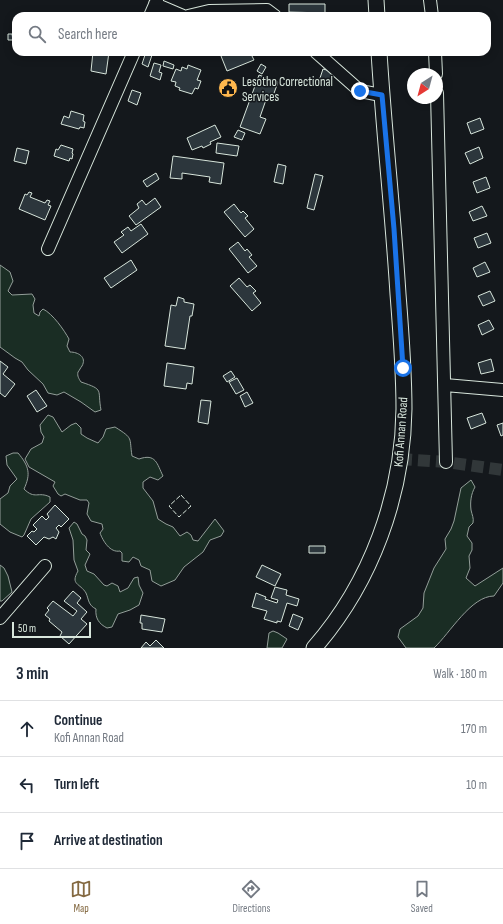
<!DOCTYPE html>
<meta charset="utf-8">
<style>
body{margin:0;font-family:"Sofia Sans Condensed",sans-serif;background:#f6f6f7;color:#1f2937}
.compass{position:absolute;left:407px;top:68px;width:36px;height:36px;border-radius:50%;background:#fff;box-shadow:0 2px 10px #0003;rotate:216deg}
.scale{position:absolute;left:12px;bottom:10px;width:79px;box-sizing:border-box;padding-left:4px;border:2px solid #d8e6dc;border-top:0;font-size:11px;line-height:14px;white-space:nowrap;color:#d8e6dc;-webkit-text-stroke:3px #14181c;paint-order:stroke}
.stop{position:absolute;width:12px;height:12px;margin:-9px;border:3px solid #1a73e8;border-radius:50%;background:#fff}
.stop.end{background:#1a73e8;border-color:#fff;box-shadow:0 1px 4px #0008}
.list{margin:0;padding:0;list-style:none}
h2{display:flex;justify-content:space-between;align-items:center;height:52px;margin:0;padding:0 16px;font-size:17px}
h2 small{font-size:13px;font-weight:400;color:#747a83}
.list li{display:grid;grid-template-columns:26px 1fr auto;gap:12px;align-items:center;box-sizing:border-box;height:56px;padding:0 16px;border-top:1px solid #e0e1e3}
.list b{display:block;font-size:15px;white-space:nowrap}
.list p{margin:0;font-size:13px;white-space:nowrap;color:#747a83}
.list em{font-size:13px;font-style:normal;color:#747a83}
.icon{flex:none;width:22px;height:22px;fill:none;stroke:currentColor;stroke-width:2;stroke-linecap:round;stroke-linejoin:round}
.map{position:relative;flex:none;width:503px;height:648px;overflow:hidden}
.search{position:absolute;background:#fff;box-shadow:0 2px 10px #0003;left:12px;right:12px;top:12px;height:44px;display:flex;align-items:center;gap:10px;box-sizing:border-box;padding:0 14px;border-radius:12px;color:#747a83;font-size:15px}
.sheet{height:220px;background:#fff}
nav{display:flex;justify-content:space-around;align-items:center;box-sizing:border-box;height:56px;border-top:1px solid #e0e1e3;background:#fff;font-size:11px;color:#747a83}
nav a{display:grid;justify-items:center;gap:2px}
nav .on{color:#846941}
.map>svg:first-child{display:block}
.green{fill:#1a2d24;stroke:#939e99}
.building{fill:#2c363c;stroke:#d8e6dc}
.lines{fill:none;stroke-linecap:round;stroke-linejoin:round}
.minor-tunnel{stroke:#313739;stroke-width:12;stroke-dasharray:12 6;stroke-linecap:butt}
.minor-casing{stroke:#d8e6dc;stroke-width:14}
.major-casing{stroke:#d8e6dc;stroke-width:17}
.minor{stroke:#14181c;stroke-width:12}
.major{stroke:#14181c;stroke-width:15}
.fence{stroke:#d8e6dc;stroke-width:1;stroke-dasharray:5 2;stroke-linecap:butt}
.route{stroke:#1a73e8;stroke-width:5}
.labels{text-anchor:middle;stroke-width:3;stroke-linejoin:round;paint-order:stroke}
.poi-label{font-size:13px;fill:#d8e6dc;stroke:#14181c;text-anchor:start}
.street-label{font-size:13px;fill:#d8e6dc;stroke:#14181c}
</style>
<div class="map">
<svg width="503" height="648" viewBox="0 0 503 648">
<rect width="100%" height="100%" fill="#14181c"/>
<path class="green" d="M0,265L10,272L13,281L8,291L12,295L32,294L35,299L33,305L34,313L39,316L40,312L43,309C53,314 64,330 69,339L67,346L70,352C78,352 87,357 82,366C81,367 79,371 78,372C77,376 79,379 81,382C105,390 97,389 101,410L95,412L81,402L64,392L57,395L48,393L43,384L28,370L22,362L15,358L0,347Z
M48,415L53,417L62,432L71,425L76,423L81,428V434L87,438L98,443L103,437L106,429L115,427C134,439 129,437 132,456L139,459C156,453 157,464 163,476L158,480L150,477L143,482V488L153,501L158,519L166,524L173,527L180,536L187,532L191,535L193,540L198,541L215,519L224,531L221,536L210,540L203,552L184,567L175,580L161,586L152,581L150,570L141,566L139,560L133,557L129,562L122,561V553L120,551C110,553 103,541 100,533L103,529L102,524L91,521L87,514L89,503L87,500H80L65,494L61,496L58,494L53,486L55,482L29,467L25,459L31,449L42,443L44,437L41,432L40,425Z
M13,453H18C29,466 31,474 24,489C35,500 38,491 50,497V502L31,519L24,535L22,537L10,532L0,524V499L8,493L10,486L17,479L7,465L6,456Z
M471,480L475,487C471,494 470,502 471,510C472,515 474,518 473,523L469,527L467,536L472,543V550L469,556L470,568L466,578L475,586L503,568V583L494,596C471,596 450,633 434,648H406L398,637L400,629L418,616L423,608L424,593L434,568L446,549L445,539L451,529L454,521L461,488Z
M74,522L77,524L82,534L85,536L87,540L86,550L90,554L85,565L87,571L94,574L104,585L107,586L112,583L118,586L120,592L128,588L134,578L138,577L139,585L143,593L139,605L130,610L118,614L112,627L107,628C99,624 95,618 96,609C88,605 89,600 86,593C80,583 70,585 78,571L74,560L73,540L69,528Z
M0,565L4,568L8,576L12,592L2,601H0Z
M273,631L278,633L287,639L282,648H267L269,633Z"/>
<path class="building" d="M289,4H325V13L289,12Z
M65,13L82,15V16H65Z
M8,34H12L13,40H8Z
M93,52H109L106,74L91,71Z
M146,52L152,55L148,67L142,64Z
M230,52H250L254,60L227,71L221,56Z
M164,61L174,65L173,69L163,66Z
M154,63L161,65L159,72L162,73L160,80L150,76Z
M261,64L266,67L262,74L257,71Z
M188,65L201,70L197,80L201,81L198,89L195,88L192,94L179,90L180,88L175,86L176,82L171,81L176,69L181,71L182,67L187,69Z
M323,69L334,72L330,86L319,81Z
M259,75L278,82L273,96L268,94L260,117L266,119L260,134L240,127Z
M132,90L141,93L137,105L128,101Z
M71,111L84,115L83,121L85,122L84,128L80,127L79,129L61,124L64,116L69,118Z
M480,118L484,129L471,134L467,123Z
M215,125L221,137L210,142L211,144L203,148L202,146L192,150L187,138Z
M238,130L245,133L242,140L234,137Z
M217,143L239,146L237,156L216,153Z
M61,145L73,149L72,153L73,154L72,159L70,158L69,161L54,156L56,149L58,150Z
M479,147L483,158L470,164L465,153Z
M17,148L29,151L26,164L14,161Z
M173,156L224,163L221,184L209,182L210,177L182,173V179L170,178Z
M278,164L286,166L283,184L274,182Z
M156,173L159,179L147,187L143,181Z
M315,174L323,176L314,210L307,208Z
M486,177L490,188L477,193L473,182Z
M29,192L32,193L30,197L45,203L47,200L50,201L48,205L51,206L45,220L19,209L25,194L27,195Z
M155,198L161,207L136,225L129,216L139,208L137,204L142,200L146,205Z
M234,204L241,213L243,211L248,216L245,218L254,229L245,237L224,212Z
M482,206L487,216L473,221L469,212Z
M141,224L148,234L122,253L114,242L124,235L121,232L128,227L131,231Z
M487,233L491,243L478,248L474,238Z
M238,242L245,251L247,249L252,255L249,257L257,266L248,273L229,249Z
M131,260L137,270L111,288L104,278Z
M485,262L490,272L477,277L473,268Z
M239,278L247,287L250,285L256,291L253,293L261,303L252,311L230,286Z
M490,291L495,301L483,306L478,296Z
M178,297L184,299V302L194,304L192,316H190L185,349L165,346L171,305L176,306Z
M489,320L494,329L482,335L478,325Z
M491,359L494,371L481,374L478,363Z
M0,361L8,367L3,374L15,384L5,397L0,393Z
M167,363L194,367L192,384L187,383L186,389L164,386Z
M231,371L235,377L227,382L223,376Z
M237,378L244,390L236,394L229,382Z
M36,390L47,406L37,412L27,396Z
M247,392L253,403L245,407L240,396Z
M201,400L211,401L208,424L198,422Z
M482,413L486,423L471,429L467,418Z
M503,423V435L501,436L497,425Z
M55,505L69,519L61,527L59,525L56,528L59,532L56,539L53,537L49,539L44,537L36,545L27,536L32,531L34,532L37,529L33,525L42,516L46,520L49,517L47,514Z
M309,546H325V553H309Z
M262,565L281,574L275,586L256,577Z
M275,587L287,590L286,595L299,599L297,606L287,603L281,622L277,621V623L264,619L267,611L252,607L256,593L266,597L265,599L277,603L278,600L271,598Z
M73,591L81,598L77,603L87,612L81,619L87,624L69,644L60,636L62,632L49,621L50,619L45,615L49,610L47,608L53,601L73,616L77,611L64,601Z
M293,614L303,618L298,630L289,626Z
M141,615L165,619L162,632L142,629V623H140Z
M156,640L164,648H141L146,642L150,646Z"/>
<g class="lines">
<path class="minor-tunnel" d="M400,459L446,462L503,470"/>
<g class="minor-casing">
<path id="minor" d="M430,0L432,16
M155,4L183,16
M150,16L157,0
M188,16L209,11L267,10L275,16
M316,52L360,91L381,95
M435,52L436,74
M437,93L446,462
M48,249L134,52
M445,385L503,390
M0,618L45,566"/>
</g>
<g class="major-casing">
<path id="major" d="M376,0L377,16
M314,648C371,583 403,495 404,409C404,370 401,332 398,294C393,213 384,133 379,52"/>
</g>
<use href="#minor" class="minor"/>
<use href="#major" class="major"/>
<path class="fence" d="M181,495L191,506L179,517L169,506Z"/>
</g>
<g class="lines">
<path class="route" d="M360,91L382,95L394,229L403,368"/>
</g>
<defs>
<g id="civic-disc" transform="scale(1)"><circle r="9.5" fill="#ffb74d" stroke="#14181c"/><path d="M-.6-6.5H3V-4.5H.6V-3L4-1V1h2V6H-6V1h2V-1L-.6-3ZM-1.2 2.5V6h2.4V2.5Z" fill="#111"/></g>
</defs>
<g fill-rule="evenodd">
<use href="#civic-disc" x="228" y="88"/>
</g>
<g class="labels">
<g class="poi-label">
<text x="242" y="86">Lesotho Correctional<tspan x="242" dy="15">Services</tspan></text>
</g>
<g class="street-label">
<text transform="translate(400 432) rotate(-86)" y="5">Kofi Annan Road</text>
</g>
</g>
</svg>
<svg class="compass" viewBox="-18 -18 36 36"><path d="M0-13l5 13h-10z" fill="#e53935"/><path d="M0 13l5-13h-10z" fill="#747a83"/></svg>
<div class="scale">50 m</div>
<div class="stop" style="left:403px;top:368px"></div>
<div class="stop end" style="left:360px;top:91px"></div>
<div class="search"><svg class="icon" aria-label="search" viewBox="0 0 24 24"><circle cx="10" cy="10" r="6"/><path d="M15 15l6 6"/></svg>Search here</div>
</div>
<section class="sheet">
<h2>3 min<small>Walk · 180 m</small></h2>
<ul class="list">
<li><svg class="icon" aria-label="ahead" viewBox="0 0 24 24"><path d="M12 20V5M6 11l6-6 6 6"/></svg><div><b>Continue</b><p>Kofi Annan Road</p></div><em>170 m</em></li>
<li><svg class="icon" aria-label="left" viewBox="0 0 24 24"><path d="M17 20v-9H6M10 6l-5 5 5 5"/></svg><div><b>Turn left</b></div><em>10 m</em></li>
<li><svg class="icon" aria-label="arrive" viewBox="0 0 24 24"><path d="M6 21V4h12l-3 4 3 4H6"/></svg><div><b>Arrive at destination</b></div></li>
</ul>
</section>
<nav>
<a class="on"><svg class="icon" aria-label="map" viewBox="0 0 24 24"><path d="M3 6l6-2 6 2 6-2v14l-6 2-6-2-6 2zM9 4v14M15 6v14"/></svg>Map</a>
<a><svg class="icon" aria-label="directions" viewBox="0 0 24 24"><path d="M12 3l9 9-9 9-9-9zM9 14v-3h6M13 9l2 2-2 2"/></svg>Directions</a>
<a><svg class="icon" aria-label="saved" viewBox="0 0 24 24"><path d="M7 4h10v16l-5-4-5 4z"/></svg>Saved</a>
</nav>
